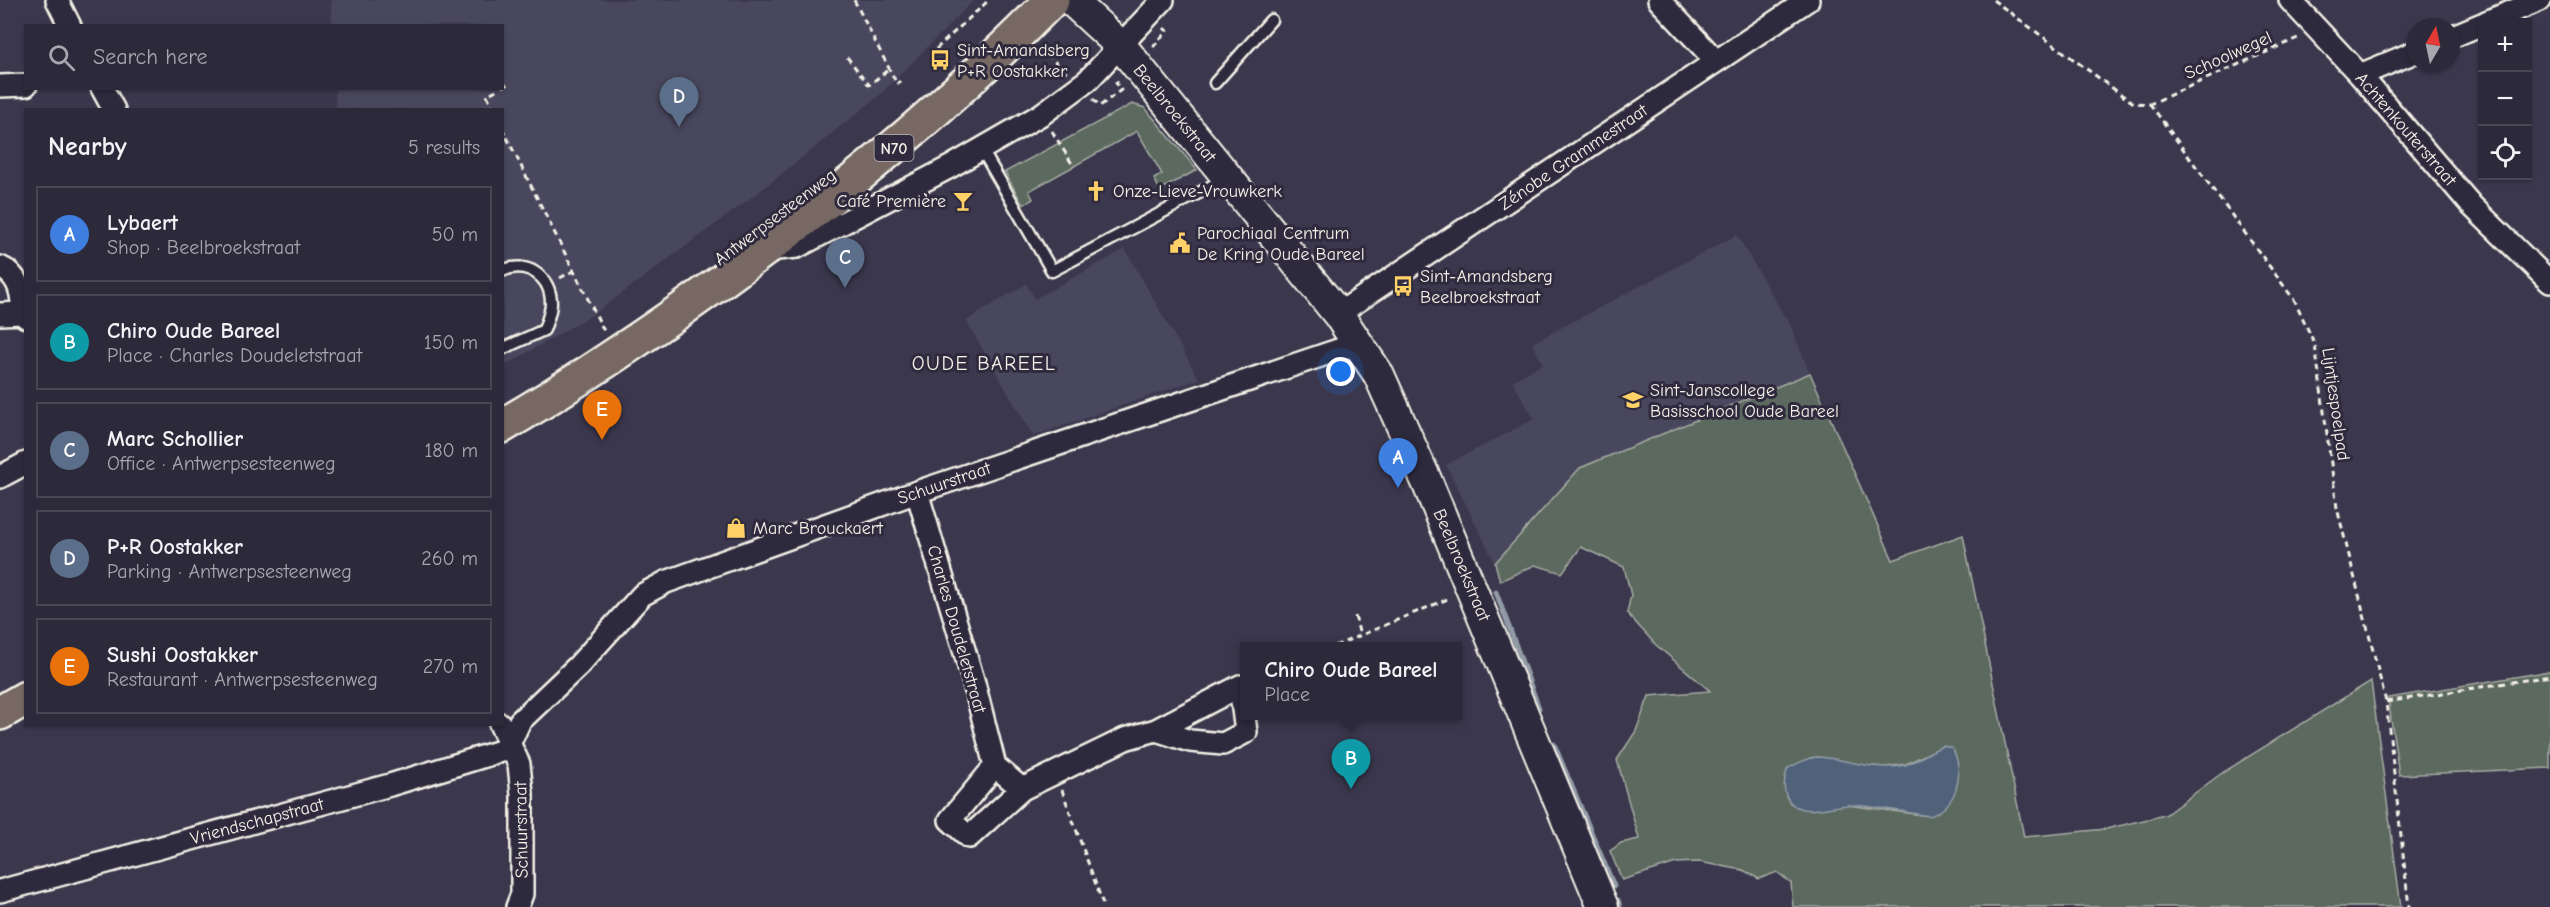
<!DOCTYPE html>
<meta charset="utf-8">
<style>
body{margin:0;font-family:"Comic Neue",sans-serif;background:#383645;color:#f1f3f6}
.controls{position:absolute;right:18px;top:18px;display:grid;overflow:hidden;border-radius:0px;box-shadow:0 2px 4px #0004}
.controls button{width:54px;height:54px;display:grid;place-items:center;padding:0;border:0;border-bottom:2px solid #484654;background:#2c2a3a;color:#f1f3f6;font:30px sans-serif}
.compass{position:absolute;left:2406px;top:18px;width:54px;height:54px;border-radius:50%;background:#2c2a3a;box-shadow:0 2px 4px #0004;rotate:9deg}
.you{position:absolute;left:1341px;top:372px;width:21px;height:21px;margin:-15px;border:4px solid #fff;border-radius:50%;background:#1a73e8;box-shadow:0 0 0 9px #1a73e833}
.badge{display:grid;place-items:center;width:39px;height:39px;border-radius:50%;background:#ea580c;color:#fff;font-size:20px;font-weight:700}
.pin{position:absolute;translate:-50% -50px;filter:drop-shadow(0 2px 3px #0008)}
.pin::after{content:'';position:absolute;top:32px;width:21px;height:18px;background:inherit;clip-path:polygon(0 0,100% 0,50% 100%)}
.popup{position:absolute;left:1240px;top:642px;width:222px;height:78px;box-sizing:border-box;display:grid;place-content:center;border-radius:0px;background:#2c2a3a;filter:drop-shadow(0 2px 4px #0005);font-size:20px;white-space:nowrap;color:#a6a7af}
.popup b{font-size:22px;color:#f1f3f6}
.popup::after{content:'';position:absolute;left:50%;top:100%;margin-left:-12px;border:12px solid transparent;border-top-color:#2c2a3a}
.list{margin:0;padding:0;list-style:none}
h2{display:flex;justify-content:space-between;align-items:center;height:78px;margin:0;padding:0 24px;font-size:26px}
h2 small{font-size:20px;font-weight:400;color:#a6a7af}
.list li{display:grid;grid-template-columns:39px 1fr auto;gap:18px;align-items:center;box-sizing:border-box;height:96px;margin:0 12px 12px;padding:0 12px;border:2px solid #484654;border-radius:0px}
.list b{display:block;font-size:22px;white-space:nowrap}
.list p{margin:0;font-size:20px;white-space:nowrap;color:#a6a7af}
.list em{font-size:20px;font-style:normal;color:#a6a7af}
.icon{flex:none;width:33px;height:33px;fill:none;stroke:currentColor;stroke-width:2;stroke-linecap:round;stroke-linejoin:round}
.map{position:relative;flex:none;width:2550px;height:907px;overflow:hidden}
.search{position:absolute;background:#2c2a3a;box-shadow:0 2px 4px #0004;left:24px;top:24px;width:480px;height:66px;display:flex;align-items:center;gap:15px;box-sizing:border-box;padding:0 21px;border-radius:0px;color:#a6a7af;font-size:22px}
.panel{position:absolute;background:#2c2a3a;box-shadow:0 2px 4px #0004;left:24px;top:108px;width:480px;height:618px;border-radius:0px}
.map>svg:first-child{display:block}
.built{fill:#48465d}
.green{fill:#5b695f;stroke:#a8ada4;stroke-width:1.5;fill-rule:evenodd}
.water{fill:#50627a;stroke:#929ba6;stroke-width:1.5}
.lines{fill:none;stroke-linecap:round;stroke-linejoin:round}
.stream{stroke:#929ba6;stroke-width:5}
.lane-casing{stroke:#f4f1e8;stroke-width:15}
.street-casing{stroke:#f4f1e8;stroke-width:26}
.secondary-casing{stroke:#f4f1e8;stroke-width:34}
.primary-casing{stroke:#f4f1e8;stroke-width:38}
.path{stroke:#f4f1e8;stroke-width:3;stroke-dasharray:6 4.5;stroke-linecap:butt}
.lane{stroke:#2f2a3d;stroke-width:10}
.street{stroke:#2f2a3d;stroke-width:21}
.secondary{stroke:#2f2a3d;stroke-width:30}
.primary{stroke:#776864;stroke-width:33}
.labels{text-anchor:middle;stroke-width:6;stroke-linejoin:round;paint-order:stroke}
.shield{fill:#2f2a3d;stroke:#b9b5b5;stroke-width:1.5}
.shield-label{font-size:16px;font-weight:bold;fill:#f4f1e8}
.poi-label{font-size:18px;fill:#f4f1e8;stroke:#2f2a3d;text-anchor:start}
.street-label{font-size:18px;fill:#f4f1e8;stroke:#2f2a3d}
.neighbourhood-label{font-size:20px;letter-spacing:1.5px;fill:#f4f1e8;stroke:#2f2a3d}
</style>
<div class="map">
<svg width="2550" height="907" viewBox="0 0 2550 907">
<rect width="100%" height="100%" fill="#3b384e"/>
<filter id="ink" filterUnits="userSpaceOnUse"><feTurbulence type="fractalNoise" baseFrequency=".0167" numOctaves="2"/><feDisplacementMap in="SourceGraphic" scale="12" xChannelSelector="R" yChannelSelector="G"/><feConvolveMatrix kernelMatrix="1 2 1 2 8 2 1 2 1" color-interpolation-filters="sRGB"/></filter>
<g filter="url(#ink)">
<path class="built" d="M331,0H974L880,95L759,192L597,312L503,367L502,110L336,109L335,89L502,88V26L332,25Z
M1737,235L1785,317H1787L1810,373L1580,468L1495,563L1446,465L1534,419L1512,381L1543,364L1532,343Z
M1125,249L1199,379L1033,436L966,321L1026,284L1035,299Z"/>
<path class="green" d="M1132,104L1145,108L1197,170L1160,190L1154,179L1162,174L1137,131L1029,191L1033,199L1023,205L1005,172Z
M1810,373L1893,560L1963,535L2024,837L2106,829L2165,815L2222,773L2371,681L2401,907H1793L1791,883L1777,872L1759,879L1743,870L1699,862L1676,863L1622,880L1610,851L1621,843L1639,839L1617,760L1636,731L1649,696L1710,691L1656,645L1627,613L1631,595L1624,567L1581,547L1562,573L1535,565L1500,581L1495,563L1580,468ZM1943,746L1954,752L1957,781L1929,816L1847,805L1807,809L1790,803L1786,796L1810,758L1818,757L1853,765L1886,767L1906,764Z
M2550,671V768L2399,775L2388,698Z"/>
<path class="water" d="M1943,746L1952,748C1966,772 1957,808 1929,816C1903,812 1877,806 1850,805C1835,805 1813,813 1799,808C1782,802 1782,781 1788,768C1797,764 1808,757 1818,757C1848,759 1875,772 1905,765C1918,761 1930,751 1943,746Z"/>
<g class="lines">
<path class="stream" d="M1496,592L1539,708
M1554,744L1614,886
M1618,900L1620,907"/>
<g class="lane-casing">
<path id="lane" d="M1215,83L1271,20
M982,150L1052,271L1227,178
M502,271C526,260 551,276 551,303C551,312 547,321 544,330L502,349"/>
</g>
<g class="street-casing">
<path id="street" d="M57,0L70,26
M1659,0L1716,61
M2290,0L2360,75L2472,206L2550,282
M2486,22L2540,0
M2451,37L2482,24
M2360,75L2415,52
M0,86L26,85
M102,88L114,110
M767,250L797,247L950,167L1042,114L1088,80L1163,0
M0,267C19,275 23,295 22,313
M0,314L22,313L26,317
M1338,314L1808,0
M0,477L26,463
M917,492L974,683L995,766L1022,789L1125,739L1156,730L1190,741L1223,744L1246,732L1240,686L1156,730
M500,724L519,764L522,794V894L517,907
M995,766L950,820L969,837L1022,789
M0,891L390,785L501,751L510,742L520,721L578,666L642,595L666,582L917,492L1359,343"/>
</g>
<g class="secondary-casing">
<path id="secondary" d="M1071,0L1122,47L1338,314L1379,375L1427,482L1603,907"/>
</g>
<g class="primary-casing">
<path id="primary" d="M502,426C564,390 622,351 681,310C814,217 938,116 1052,0
M0,713L26,698"/>
</g>
<path class="path" d="M854,0L897,84L900,81
M1993,0L2126,98L2134,103L2150,104L2300,37
M1039,47L1067,73
M1153,47L1167,31L1164,28
M936,49L989,0
M847,57L869,85L889,69
M502,87L511,83
M1093,99L1100,106L1121,90L1116,83L1118,81
M2150,104L2295,301L2315,345L2337,508L2386,702L2409,907
M494,110L487,95L500,88
M502,128L605,333
M1052,131L1074,167
M560,278L573,271
M1355,616L1360,636
M1335,646L1450,598
M2386,702L2550,676
M1062,790L1104,907"/>
<use href="#lane" class="lane"/>
<use href="#street" class="street"/>
<use href="#secondary" class="secondary"/>
<use href="#primary" class="primary"/>
</g>
</g>
<defs>
<g id="bus-bare" transform="scale(1.62)"><path d="M-5-6H5V4H4V6H2V4H-2V6H-4V4H-5ZM-3.5-4V0h7V-4ZM-3.5 1.2v1.5H-2V1.2ZM2 1.2v1.5H3.5V1.2Z" fill="#ffd166" stroke="#2f2a3d" stroke-width="2.5" paint-order="stroke"/></g>
<g id="church-bare" transform="scale(1.62)"><path d="M-1.2-6h2.4v3.5h3.3v2.4h-3.3V6h-2.4V-.1h-3.3v-2.4h3.3Z" fill="#ffd166" stroke="#2f2a3d" stroke-width="2.5" paint-order="stroke"/></g>
<g id="bar-bare" transform="scale(1.62)"><path d="M-6-5H6L.8 .8V4.5H3.5V6h-7V4.5H-.8V.8Z" fill="#ffd166" stroke="#2f2a3d" stroke-width="2.5" paint-order="stroke"/></g>
<g id="civic-bare" transform="scale(1.62)"><path d="M-.6-6.5H3V-4.5H.6V-3L4-1V1h2V6H-6V1h2V-1L-.6-3ZM-1.2 2.5V6h2.4V2.5Z" fill="#ffd166" stroke="#2f2a3d" stroke-width="2.5" paint-order="stroke"/></g>
<g id="school-bare" transform="scale(1.62)"><path d="M0-5L7-2L0 1L-7-2ZM-4 1L0 2.5L4 1V4Q0 6-4 4Z" fill="#ffd166" stroke="#2f2a3d" stroke-width="2.5" paint-order="stroke"/></g>
<g id="shop-bare" transform="scale(1.62)"><path d="M-5-2.5h2.3a2.7 3.5 0 0 1 5.4 0H5L5.5 6h-11ZM-1.5-2.5h3a1.5 2.3 0 0 0-3 0Z" fill="#ffd166" stroke="#2f2a3d" stroke-width="2.5" paint-order="stroke"/></g>
</defs>
<g fill-rule="evenodd">
<use href="#bus-bare" x="940" y="60"/>
<use href="#church-bare" x="1096" y="191"/>
<use href="#bar-bare" x="963" y="201"/>
<use href="#civic-bare" x="1180" y="243"/>
<use href="#bus-bare" x="1403" y="286"/>
<use href="#school-bare" x="1633" y="400"/>
<use href="#shop-bare" x="736" y="528"/>
</g>
<g class="labels">
<rect class="shield" x="874.5" y="135" width="39" height="26" rx="4.5"/>
<g class="shield-label">
<text x="894" y="154">N70</text>
</g>
<g class="poi-label">
<text x="957" y="56">Sint-Amandsberg<tspan x="957" dy="21">P+R Oostakker</tspan></text>
<text x="1113" y="197">Onze-Lieve-Vrouwkerk</text>
<text x="946" y="207" text-anchor="end">Café Première</text>
<text x="1197" y="239">Parochiaal Centrum<tspan x="1197" dy="21">De Kring Oude Bareel</tspan></text>
<text x="1420" y="282">Sint-Amandsberg<tspan x="1420" dy="21">Beelbroekstraat</tspan></text>
<text x="1650" y="396">Sint-Janscollege<tspan x="1650" dy="21">Basisschool Oude Bareel</tspan></text>
<text x="753" y="534">Marc Brouckaert</text>
</g>
<g class="street-label">
<text transform="translate(2228 55) rotate(-24)" y="6">Schoolwegel</text>
<text transform="translate(1175 113) rotate(51)" y="6">Beelbroekstraat</text>
<text transform="translate(2406 129) rotate(49)" y="6">Achtenkouterstraat</text>
<text transform="translate(1573 157) rotate(-34)" y="6">Zénobe Grammestraat</text>
<text transform="translate(775 217) rotate(-37)" y="6">Antwerpsesteenweg</text>
<text transform="translate(2336 404) rotate(82)" y="6">Lijntjespoelpad</text>
<text transform="translate(944 483) rotate(-19)" y="6">Schuurstraat</text>
<text transform="translate(1462 565) rotate(67)" y="6">Beelbroekstraat</text>
<text transform="translate(957 629) rotate(74)" y="6">Charles Doudeletstraat</text>
<text transform="translate(257 821) rotate(-15)" y="6">Vriendschapstraat</text>
<text transform="translate(521 830) rotate(-91)" y="6">Schuurstraat</text>
</g>
<g class="neighbourhood-label">
<text x="984" y="370">OUDE BAREEL</text>
</g>
</g>
</svg>
<div class="controls">
<button>+</button>
<button>−</button>
<button><svg class="icon" aria-label="locate" viewBox="0 0 24 24"><circle cx="12" cy="12" r="6"/><path d="M12 2v4M12 18v4M2 12h4M18 12h4"/></svg></button>
</div>
<svg class="compass" viewBox="-18 -18 36 36"><path d="M0-13l5 13h-10z" fill="#e53935"/><path d="M0 13l5-13h-10z" fill="#a6a7af"/></svg>
<div class="you"></div>
<div class="pin badge" style="left:1398px;top:488px;background:#3f7fe0">A</div>
<div class="pin badge" style="left:1351px;top:789px;background:#0f9aa8">B</div>
<div class="popup"><b>Chiro Oude Bareel</b>Place</div>
<div class="pin badge" style="left:845px;top:288px;background:#5c6f8a">C</div>
<div class="pin badge" style="left:679px;top:127px;background:#5c6f8a">D</div>
<div class="pin badge" style="left:602px;top:440px;background:#e8710a">E</div>
<div class="search"><svg class="icon" aria-label="search" viewBox="0 0 24 24"><circle cx="10" cy="10" r="6"/><path d="M15 15l6 6"/></svg>Search here</div>
<section class="panel">
<h2>Nearby<small>5 results</small></h2>
<ul class="list">
<li><span class="badge" style="background:#3f7fe0">A</span><div><b>Lybaert</b><p>Shop · Beelbroekstraat</p></div><em>50 m</em></li>
<li><span class="badge" style="background:#0f9aa8">B</span><div><b>Chiro Oude Bareel</b><p>Place · Charles Doudeletstraat</p></div><em>150 m</em></li>
<li><span class="badge" style="background:#5c6f8a">C</span><div><b>Marc Schollier</b><p>Office · Antwerpsesteenweg</p></div><em>180 m</em></li>
<li><span class="badge" style="background:#5c6f8a">D</span><div><b>P+R Oostakker</b><p>Parking · Antwerpsesteenweg</p></div><em>260 m</em></li>
<li><span class="badge" style="background:#e8710a">E</span><div><b>Sushi Oostakker</b><p>Restaurant · Antwerpsesteenweg</p></div><em>270 m</em></li>
</ul>
</section>
</div>
